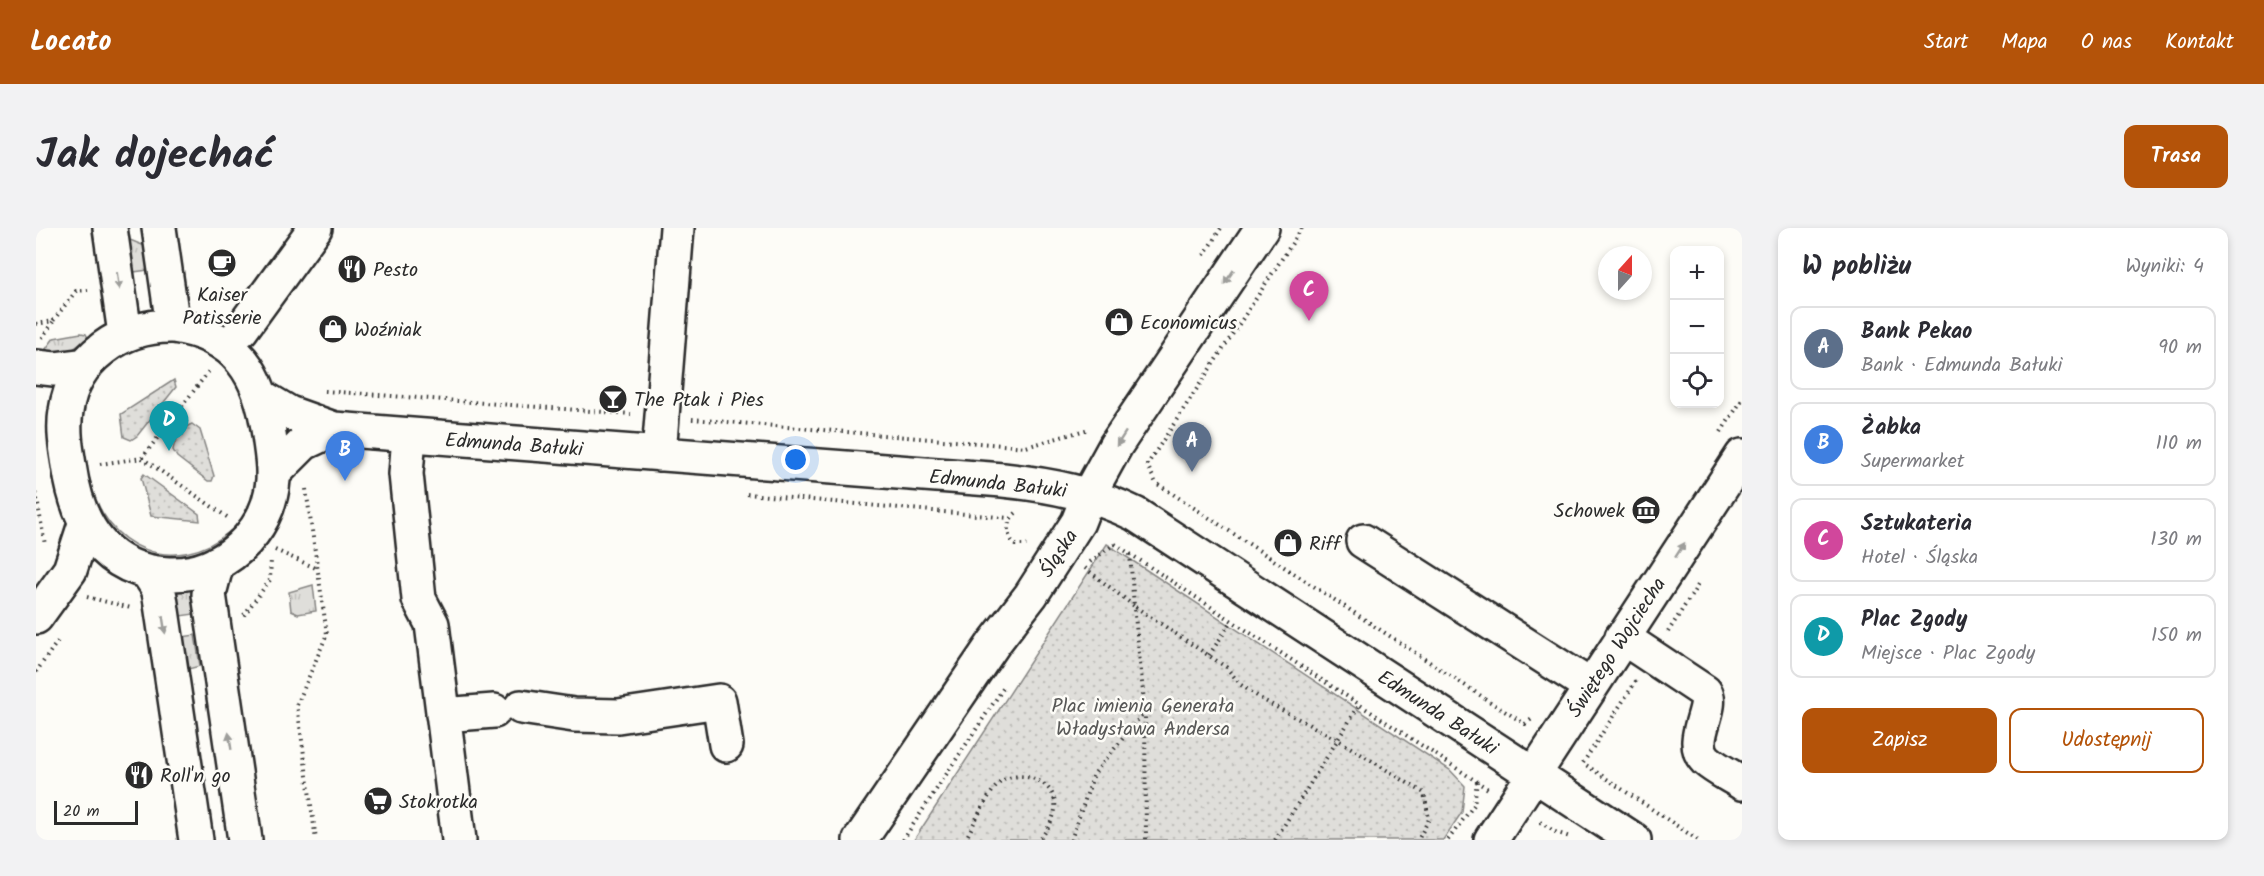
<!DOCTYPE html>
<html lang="pl">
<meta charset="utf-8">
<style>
body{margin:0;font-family:Kalam,sans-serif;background:#f2f2f3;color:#2b2b33}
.controls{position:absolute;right:18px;top:18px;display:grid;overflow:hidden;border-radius:12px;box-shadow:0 3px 9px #0003}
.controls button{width:54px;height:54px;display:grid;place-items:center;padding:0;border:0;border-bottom:2px solid #e1e1e2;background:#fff;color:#2b2b33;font:30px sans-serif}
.compass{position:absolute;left:1562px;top:18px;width:54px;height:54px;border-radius:50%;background:#fff;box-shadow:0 3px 9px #0003;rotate:21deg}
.scale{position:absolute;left:18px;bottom:15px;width:84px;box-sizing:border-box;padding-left:6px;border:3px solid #2b2b2b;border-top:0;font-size:16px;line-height:21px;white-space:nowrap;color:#2b2b2b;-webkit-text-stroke:4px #fdfcf7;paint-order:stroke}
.you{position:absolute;left:760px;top:232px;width:21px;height:21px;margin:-15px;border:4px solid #fff;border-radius:50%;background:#1a73e8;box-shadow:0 0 0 9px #1a73e833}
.badge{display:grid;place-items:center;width:39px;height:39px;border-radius:50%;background:#b45309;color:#fff;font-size:20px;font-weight:700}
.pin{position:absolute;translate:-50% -50px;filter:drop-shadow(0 2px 3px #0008)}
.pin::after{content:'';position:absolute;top:32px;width:21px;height:18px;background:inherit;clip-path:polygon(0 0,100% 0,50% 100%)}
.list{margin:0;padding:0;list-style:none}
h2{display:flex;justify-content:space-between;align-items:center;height:78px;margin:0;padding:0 24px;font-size:26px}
h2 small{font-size:20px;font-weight:400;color:#7c7c81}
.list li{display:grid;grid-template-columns:39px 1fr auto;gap:18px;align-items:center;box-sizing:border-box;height:84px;margin:0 12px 12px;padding:0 12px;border:2px solid #e1e1e2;border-radius:12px}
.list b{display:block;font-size:22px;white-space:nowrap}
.list p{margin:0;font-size:20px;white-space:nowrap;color:#7c7c81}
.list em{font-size:20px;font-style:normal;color:#7c7c81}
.actions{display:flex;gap:12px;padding:18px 24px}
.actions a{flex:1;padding:14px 0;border:2px solid #b45309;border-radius:12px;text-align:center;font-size:21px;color:#b45309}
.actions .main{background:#b45309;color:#fff}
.icon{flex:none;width:33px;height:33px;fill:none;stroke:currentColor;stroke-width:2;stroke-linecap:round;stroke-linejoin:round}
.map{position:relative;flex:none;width:1706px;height:612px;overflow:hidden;border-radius:12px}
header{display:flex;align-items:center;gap:36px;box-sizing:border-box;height:84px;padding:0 30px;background:#b45309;color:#fff}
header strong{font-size:28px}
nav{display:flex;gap:33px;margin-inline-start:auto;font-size:21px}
.intro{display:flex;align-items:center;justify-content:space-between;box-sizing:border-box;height:144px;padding:0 36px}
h1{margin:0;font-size:42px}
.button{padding:15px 27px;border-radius:12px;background:#b45309;color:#fff;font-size:21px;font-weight:700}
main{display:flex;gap:36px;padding:0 36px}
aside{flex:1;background:#fff;border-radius:12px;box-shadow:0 3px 9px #0003}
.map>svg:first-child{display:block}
.grass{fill:url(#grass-tufts);stroke:#858482;stroke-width:1.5}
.park{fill:url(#park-dots);stroke:#858482;stroke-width:1.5}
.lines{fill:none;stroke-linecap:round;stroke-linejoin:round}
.minor-casing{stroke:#2b2b2b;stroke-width:38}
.path{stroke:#2b2b2b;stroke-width:4;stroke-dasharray:1.5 4.5;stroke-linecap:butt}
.minor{stroke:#fdfcf7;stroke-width:33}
.oneway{fill:#9e9e9b}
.labels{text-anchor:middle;stroke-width:5;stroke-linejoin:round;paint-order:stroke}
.poi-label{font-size:20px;fill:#2b2b2b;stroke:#fdfcf7;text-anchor:start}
.street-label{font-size:20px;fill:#2b2b2b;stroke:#fdfcf7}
.park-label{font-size:20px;fill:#585857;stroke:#fdfcf7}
</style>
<header>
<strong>Locato</strong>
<nav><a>Start</a><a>Mapa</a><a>O nas</a><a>Kontakt</a></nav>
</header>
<div class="intro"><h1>Jak dojechać</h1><a class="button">Trasa</a></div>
<main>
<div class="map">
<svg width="1706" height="612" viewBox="0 0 1706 612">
<defs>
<pattern id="grass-tufts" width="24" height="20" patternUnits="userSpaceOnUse" patternTransform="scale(1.5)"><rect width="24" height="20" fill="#dfdeda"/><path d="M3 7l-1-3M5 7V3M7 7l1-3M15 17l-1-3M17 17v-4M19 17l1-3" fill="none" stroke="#c0bfbb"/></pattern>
<pattern id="park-dots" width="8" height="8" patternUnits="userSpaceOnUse" patternTransform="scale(1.5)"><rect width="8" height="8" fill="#dfdeda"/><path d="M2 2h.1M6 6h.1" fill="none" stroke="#c0bfbb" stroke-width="1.8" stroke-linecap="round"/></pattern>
</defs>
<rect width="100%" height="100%" fill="#fdfcf7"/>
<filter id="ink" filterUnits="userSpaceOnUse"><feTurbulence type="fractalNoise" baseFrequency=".0167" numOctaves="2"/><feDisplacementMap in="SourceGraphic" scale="12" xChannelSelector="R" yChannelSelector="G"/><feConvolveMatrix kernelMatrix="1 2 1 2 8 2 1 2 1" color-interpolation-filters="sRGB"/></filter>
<g filter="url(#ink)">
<path class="grass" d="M84,0H92L94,12L116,21L119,41L91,45Z
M45,105L50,106L52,110L33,124L7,125L18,110Z
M48,251H54C67,320 138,351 194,303L199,307L183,319L141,333L102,326L69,302Z
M157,357L166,385L137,389L134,359Z
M277,357L280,383L262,386L255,383L253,364Z
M159,407L164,438L152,441L158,475L148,471L140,410Z"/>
<path class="park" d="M138,152L140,159L101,208L95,212L88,209L85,186Z
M156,196L164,202L178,248L176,253H172L141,229L137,222C138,212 147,199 156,196Z
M108,246L163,286L164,293L115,288L105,250Z
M1071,316L1414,542L1429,558L1426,584L1407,612H878Z"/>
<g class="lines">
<g class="minor-casing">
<path id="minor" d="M74,0L89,106
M123,0L137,98
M137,98C201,107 225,146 233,207C235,222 238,237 237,252C233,305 186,348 133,346C68,344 41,295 33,237C30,219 27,201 30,183C37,130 86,97 137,98Z
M205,102L279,0
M0,139L18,141L50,137
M226,169L253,185L298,201L967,252C1015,257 1056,265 1099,286L1598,612
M373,208L370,246L383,371L396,396L423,612
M623,226L641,0
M237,246L268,215L298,201
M1327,313L1554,458
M181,335L173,366L209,612
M111,343L122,360L124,369L160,612
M0,389L34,342L49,296
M1586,409L1669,464C1680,480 1650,512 1670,532C1680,541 1695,548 1706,555
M485,479L538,487L582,488L683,473L690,517
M407,487L458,483
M824,612L958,415L995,367L1042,294L1053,266L1080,217L1226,0
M1455,612L1706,228"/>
</g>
<path class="path" d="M1266,0L1111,237L1120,255L1459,477L1489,496L1496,491
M1168,27L1185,0
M0,96L17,93L40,63L52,62
M6,110L17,94
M289,163L595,186
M656,191L990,219L1053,201
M1685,204L1706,172
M106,230L191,289
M64,236L106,230L173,143
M270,261L291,406L261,477L280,612
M0,265L9,317
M711,266L973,290
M980,285C969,294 970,307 979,317H991
M1079,316L1452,561
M239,322L282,341
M1094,326L1098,378L1190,439L1205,457L1227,472L1302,512L1388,565L1393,591L1382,612
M1054,334L1079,316
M1049,340L1098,378L1109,483L1110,612
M51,369L95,380
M208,387L234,352L235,331
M1632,404L1662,357
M1173,427L1196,393
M0,444L24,410
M1600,453L1547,535L1662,612
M1504,594L1519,604L1534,609
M867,612L968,459
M929,612C938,597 952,563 966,553C984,542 1015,551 1019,574C1021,588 1011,601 1004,612
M1035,612L1058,546L1109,483
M1239,612L1324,476
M1412,612L1438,577L1441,553"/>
<use href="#minor" class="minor"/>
</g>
<defs><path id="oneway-solid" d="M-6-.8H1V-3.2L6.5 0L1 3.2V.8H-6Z" transform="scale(1.5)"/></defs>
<g class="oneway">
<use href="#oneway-solid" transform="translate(1193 49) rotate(124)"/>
<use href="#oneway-solid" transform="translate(82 53) rotate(82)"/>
<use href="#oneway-solid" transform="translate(1085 211) rotate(123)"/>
<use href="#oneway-solid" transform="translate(1644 322) rotate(-57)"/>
<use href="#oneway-solid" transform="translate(128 397) rotate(81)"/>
<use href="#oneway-solid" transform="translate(194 513) rotate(-99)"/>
</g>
</g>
<defs>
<g id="cafe-disc" transform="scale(1.5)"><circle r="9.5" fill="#2b2b2b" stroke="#fdfcf7"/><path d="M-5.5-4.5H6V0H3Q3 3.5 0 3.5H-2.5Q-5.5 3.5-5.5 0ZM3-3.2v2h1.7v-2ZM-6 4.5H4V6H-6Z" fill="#fff"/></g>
<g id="restaurant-disc" transform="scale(1.5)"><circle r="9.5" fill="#2b2b2b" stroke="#fdfcf7"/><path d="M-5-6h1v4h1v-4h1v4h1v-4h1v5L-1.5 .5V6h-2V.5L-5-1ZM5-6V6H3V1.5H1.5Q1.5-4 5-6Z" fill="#fff"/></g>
<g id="shop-disc" transform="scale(1.5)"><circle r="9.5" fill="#2b2b2b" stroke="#fdfcf7"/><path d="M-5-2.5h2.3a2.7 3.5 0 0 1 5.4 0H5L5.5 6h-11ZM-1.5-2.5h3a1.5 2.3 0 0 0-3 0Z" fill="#fff"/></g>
<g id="bar-disc" transform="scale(1.5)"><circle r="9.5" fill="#2b2b2b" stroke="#fdfcf7"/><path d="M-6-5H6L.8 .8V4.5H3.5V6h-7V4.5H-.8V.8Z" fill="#fff"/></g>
<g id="museum-disc" transform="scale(1.5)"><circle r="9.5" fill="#2b2b2b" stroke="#fdfcf7"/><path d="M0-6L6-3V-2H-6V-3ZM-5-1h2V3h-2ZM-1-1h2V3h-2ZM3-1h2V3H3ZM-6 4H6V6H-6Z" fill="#fff"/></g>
<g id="supermarket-disc" transform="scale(1.5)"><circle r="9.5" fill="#2b2b2b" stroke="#fdfcf7"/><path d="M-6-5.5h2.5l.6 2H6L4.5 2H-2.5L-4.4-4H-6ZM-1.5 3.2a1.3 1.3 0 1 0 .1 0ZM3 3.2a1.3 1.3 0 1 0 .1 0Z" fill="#fff"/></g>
</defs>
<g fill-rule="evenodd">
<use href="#cafe-disc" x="186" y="35"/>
<use href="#restaurant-disc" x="316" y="41"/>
<use href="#shop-disc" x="1083" y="94"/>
<use href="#shop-disc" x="297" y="101"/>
<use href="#bar-disc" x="577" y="171"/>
<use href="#museum-disc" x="1610" y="282"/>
<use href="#shop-disc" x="1252" y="315"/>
<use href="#restaurant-disc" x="103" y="547"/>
<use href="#supermarket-disc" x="342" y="573"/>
</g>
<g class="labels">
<g class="poi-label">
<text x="337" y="48">Pesto</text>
<text x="186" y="73" text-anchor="middle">Kaiser<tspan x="186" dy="23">Patisserie</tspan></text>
<text x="1104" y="101">Economicus</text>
<text x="318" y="108">Woźniak</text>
<text x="598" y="178">The Ptak i Pies</text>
<text x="1589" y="289" text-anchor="end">Schowek</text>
<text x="1273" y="322">Riff</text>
<text x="124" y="554">Roll'n go</text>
<text x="363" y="580">Stokrotka</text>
</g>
<g class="street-label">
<text transform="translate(478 216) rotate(4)" y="7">Edmunda Bałuki</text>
<text transform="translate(962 255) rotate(6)" y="7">Edmunda Bałuki</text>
<text transform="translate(1022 325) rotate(-57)" y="7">Śląska</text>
<text transform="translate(1580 419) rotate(-57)" y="7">Świętego Wojciecha</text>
<text transform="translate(1402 484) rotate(33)" y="7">Edmunda Bałuki</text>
</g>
<g class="park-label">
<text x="1107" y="484">Plac imienia Generała<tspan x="1107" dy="23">Władysława Andersa</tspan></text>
</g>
</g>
</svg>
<div class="controls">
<button>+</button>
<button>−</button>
<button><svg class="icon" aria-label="locate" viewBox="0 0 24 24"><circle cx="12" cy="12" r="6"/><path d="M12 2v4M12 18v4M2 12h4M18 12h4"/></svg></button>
</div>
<svg class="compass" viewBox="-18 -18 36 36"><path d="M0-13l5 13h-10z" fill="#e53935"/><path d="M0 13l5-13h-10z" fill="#7c7c81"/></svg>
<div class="scale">20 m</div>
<div class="you"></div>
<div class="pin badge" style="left:1156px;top:244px;background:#5c6f8a">A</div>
<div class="pin badge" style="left:309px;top:253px;background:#3f7fe0">B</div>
<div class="pin badge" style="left:1273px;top:93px;background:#d1479c">C</div>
<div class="pin badge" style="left:133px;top:223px;background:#0f9aa8">D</div>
</div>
<aside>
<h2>W pobliżu<small>Wyniki: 4</small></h2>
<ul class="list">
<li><span class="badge" style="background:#5c6f8a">A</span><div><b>Bank Pekao</b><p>Bank · Edmunda Bałuki</p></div><em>90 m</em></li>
<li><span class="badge" style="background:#3f7fe0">B</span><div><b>Żabka</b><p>Supermarket</p></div><em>110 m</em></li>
<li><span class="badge" style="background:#d1479c">C</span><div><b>Sztukateria</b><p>Hotel · Śląska</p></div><em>130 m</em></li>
<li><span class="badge" style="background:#0f9aa8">D</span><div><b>Plac Zgody</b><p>Miejsce · Plac Zgody</p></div><em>150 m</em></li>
</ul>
<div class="actions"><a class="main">Zapisz</a><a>Udostępnij</a></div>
</aside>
</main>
